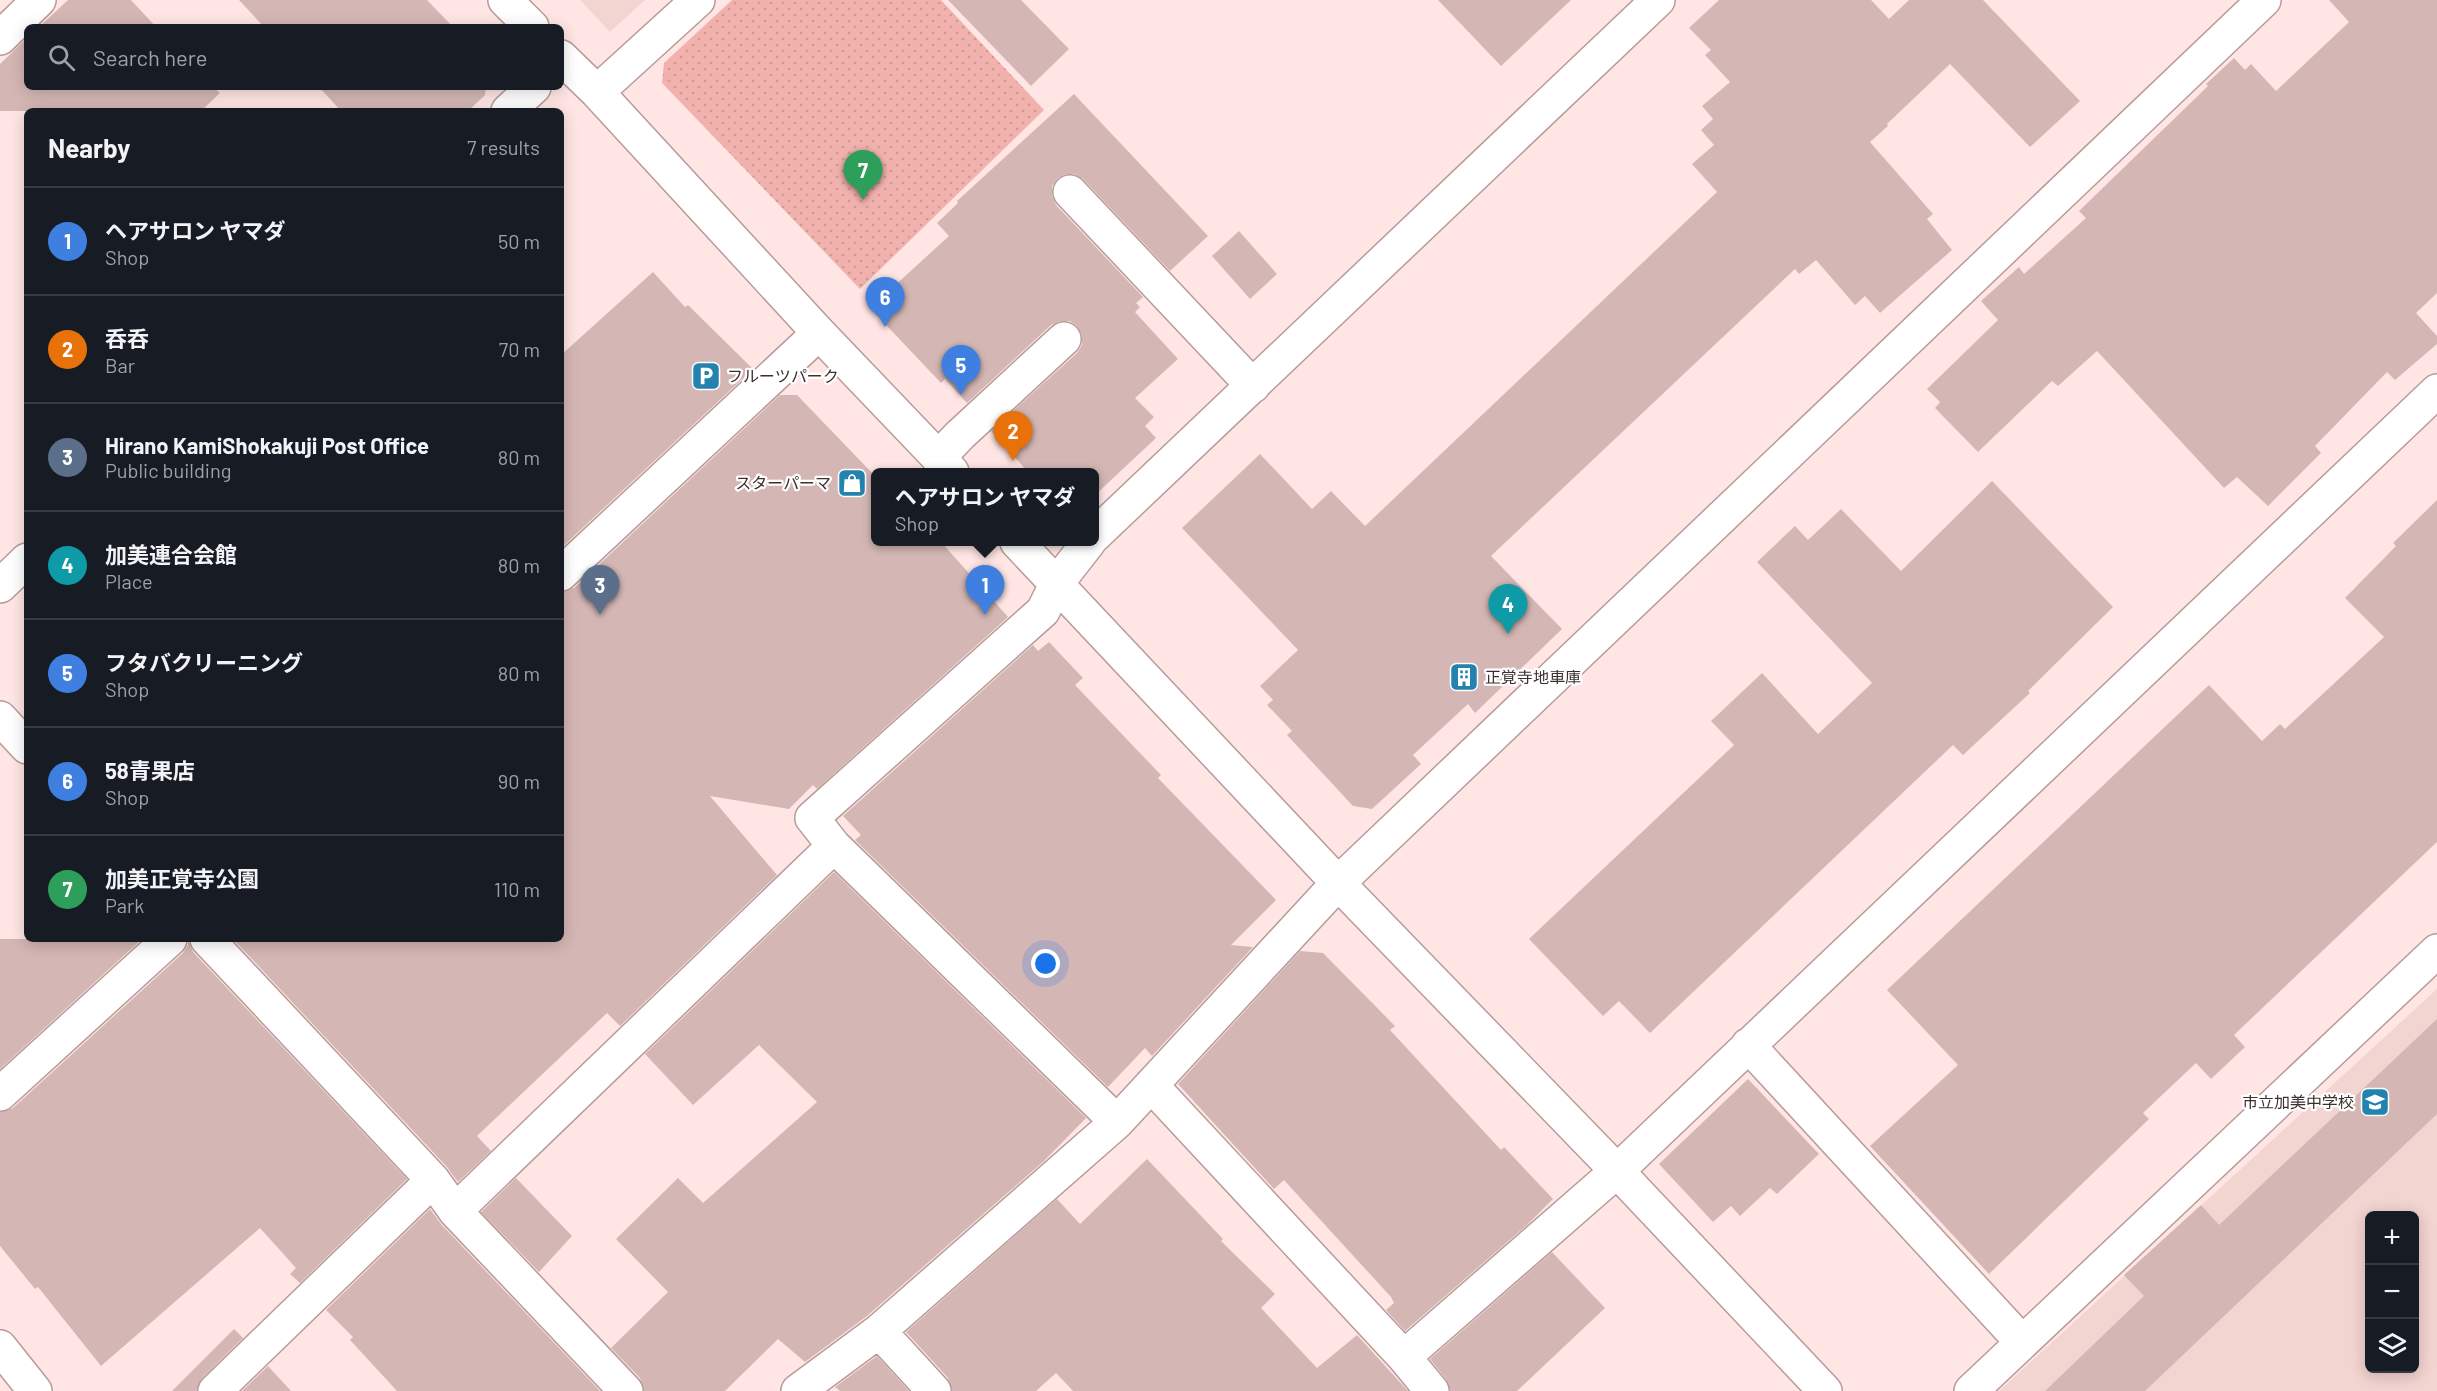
<!DOCTYPE html>
<meta charset="utf-8">
<style>
body{margin:0;font-family:Barlow,"Noto Sans JP",sans-serif;background:#242831;color:#f1f3f6}
.controls{position:absolute;right:18px;bottom:18px;display:grid;overflow:hidden;border-radius:9px;box-shadow:0 3px 15px #0003}
.controls button{width:54px;height:54px;display:grid;place-items:center;padding:0;border:0;border-bottom:2px solid #363941;background:#171b24;color:#f1f3f6;font:30px sans-serif}
.you{position:absolute;left:1046px;top:964px;width:21px;height:21px;margin:-15px;border:4px solid #fff;border-radius:50%;background:#1a73e8;box-shadow:0 0 0 9px #1a73e833}
.badge{display:grid;place-items:center;width:39px;height:39px;border-radius:50%;background:#2382ae;color:#fff;font-size:20px;font-weight:700}
.pin{position:absolute;translate:-50% -50px;filter:drop-shadow(0 2px 3px #0008)}
.pin::after{content:'';position:absolute;top:32px;width:21px;height:18px;background:inherit;clip-path:polygon(0 0,100% 0,50% 100%)}
.popup{position:absolute;left:871px;top:468px;width:228px;height:78px;box-sizing:border-box;display:grid;place-content:center;border-radius:9px;background:#171b24;filter:drop-shadow(0 2px 4px #0005);font-size:20px;white-space:nowrap;color:#9ea1a6}
.popup b{font-size:22px;color:#f1f3f6}
.popup::after{content:'';position:absolute;left:50%;top:100%;margin-left:-12px;border:12px solid transparent;border-top-color:#171b24}
.list{margin:0;padding:0;list-style:none}
h2{display:flex;justify-content:space-between;align-items:center;height:78px;margin:0;padding:0 24px;font-size:26px}
h2 small{font-size:20px;font-weight:400;color:#9ea1a6}
.list li{display:grid;grid-template-columns:39px 1fr auto;gap:18px;align-items:center;box-sizing:border-box;height:108px;padding:0 24px;border-top:2px solid #363941}
.list b{display:block;font-size:22px;white-space:nowrap}
.list p{margin:0;font-size:20px;white-space:nowrap;color:#9ea1a6}
.list em{font-size:20px;font-style:normal;color:#9ea1a6}
.icon{flex:none;width:33px;height:33px;fill:none;stroke:currentColor;stroke-width:2;stroke-linecap:round;stroke-linejoin:round}
.map{position:relative;flex:none;width:2437px;height:1391px;overflow:hidden}
.search{position:absolute;background:#171b24;box-shadow:0 3px 15px #0003;left:24px;top:24px;width:540px;height:66px;display:flex;align-items:center;gap:15px;box-sizing:border-box;padding:0 21px;border-radius:9px;color:#9ea1a6;font-size:22px}
.panel{position:absolute;background:#171b24;box-shadow:0 3px 15px #0003;left:24px;top:108px;width:540px;height:834px;border-radius:9px}
.map>svg:first-child{display:block}
.built{fill:#f2d4d1;fill-rule:evenodd}
.park{fill:url(#park-dots)}
.building{fill:#d4b7b4}
.lines{fill:none;stroke-linecap:round;stroke-linejoin:round}
.minor-casing{stroke:#b89b99;stroke-width:36}
.minor{stroke:#fff;stroke-width:33}
.labels{text-anchor:middle;stroke-width:4.5;stroke-linejoin:round;paint-order:stroke}
.poi-label{font-size:16px;fill:#3c302f;stroke:#fff;text-anchor:start}
</style>
<div class="map">
<svg width="2437" height="1391" viewBox="0 0 2437 1391">
<defs>
<pattern id="park-dots" width="8" height="8" patternUnits="userSpaceOnUse" patternTransform="scale(1.5)"><rect width="8" height="8" fill="#f1b2ad"/><path d="M2 2h.1M6 6h.1" fill="none" stroke="#d09995" stroke-width="1.8" stroke-linecap="round"/></pattern>
</defs>
<rect width="100%" height="100%" fill="#ffe6e4"/>
<path class="built" d="M580,0H645L610,32Z
M2437,989V1391H1999ZM2370,1216H2414V1368H2370Z"/>
<path class="park" d="M732,0H941L1044,110L860,289L662,83L664,63Z"/>
<path class="building" d="M68,0H131L156,27H39Z
M239,0H427L453,27H264Z
M948,0H1021L1069,49L1031,86Z
M1438,0H1571L1501,66Z
M1719,0H1871L1889,19L1909,0H1983L2080,101L2030,147L1950,64L1887,124L1888,126L1870,142L1933,214L1927,219L1952,250L1880,313L1865,296L1855,305L1816,260L1799,274L1795,269L1491,556L1562,629L1475,713L1468,704L1413,755L1421,764L1372,809L1353,806L1287,735L1292,731L1267,705L1273,700L1260,686L1298,650L1182,528L1260,454L1312,509L1331,491L1365,526L1717,192L1692,164L1714,145L1701,130L1713,119L1702,106L1730,82L1705,55L1711,50L1689,28Z
M2329,0H2437V293L2416,313L2437,336V344L2395,380L2387,372L2315,446L2321,453L2268,506L2237,477L2224,488L2097,351L2058,386L2052,381L1978,452L1935,408L1940,402L1927,389L1998,320L1981,301L2019,267L2024,274L2086,218L2079,211L2208,86L2206,84L2234,58L2245,70L2251,64L2276,91L2349,22Z
M27,38V87H213L220,93L201,111H0V64Z
M319,87H486L485,95L468,111H341Z
M1074,94L1208,236L1170,271L1083,179L1075,174H1066L1058,178L1052,186V196L1056,205L1143,297L1136,303L1140,307L1135,312L1178,359L1135,398L1154,417L1145,426L1156,438L1095,495V472H1028L991,431L1077,353L1082,345V335L1077,326L1070,321H1060L1051,325L967,403L945,379L941,383L870,308L949,236L937,223L958,203L957,201Z
M1239,231L1277,274L1250,299L1212,256Z
M653,272L685,307L688,305L753,369L561,548V355Z
M780,395H797L876,477V542H941L1008,617L817,789L813,785L789,809L710,796L777,875L620,1026L607,1013L477,1136L491,1151L458,1182L447,1167L233,939H561V592L574,588Z
M1992,481L2113,607L2028,691L2030,693L1963,755L1953,745L1650,1033L1619,1001L1603,1016L1529,939L1734,745L1711,721L1762,673L1818,734L1872,683L1757,562L1795,526L1808,540L1841,509L1901,571Z
M2437,500V842L2234,1035L2245,1047L2211,1079L2196,1063L2143,1113L2149,1119L1989,1274L1870,1146L1958,1065L1887,990L2209,685L2262,741L2280,724L2285,729L2384,637L2345,598L2396,546L2393,543Z
M1049,642L1083,678L1075,685L1161,775L1158,778L1276,900L1231,945L1253,947L1152,1056L1145,1048L1108,1087L855,840L861,835L843,816L1033,645L1038,651Z
M834,872L1086,1118L1044,1161L867,1316L805,1362L778,1339L725,1391H644L640,1378L611,1348L668,1292L616,1239L678,1178L703,1203L817,1102L759,1045L693,1105L645,1054Z
M0,939H142L0,1069Z
M188,939L193,952L407,1179L300,1283L290,1274L296,1268L260,1228L101,1366L38,1287L35,1289L0,1246V1112L13,1108L183,953L188,945Z
M1300,951L1323,953L1395,1026L1390,1030L1501,1150L1504,1147L1553,1199L1527,1225L1405,1331L1386,1310L1394,1303L1391,1297L1304,1202L1284,1180L1274,1189L1178,1084Z
M2437,1019V1114L2145,1391H2045L2144,1296L2124,1275L2201,1205L2219,1225Z
M1748,1079L1819,1154L1777,1194L1770,1188L1740,1216L1731,1206L1713,1222L1659,1164Z
M1147,1159L1223,1239L1221,1241L1275,1294L1261,1308L1317,1368L1357,1335L1408,1391H1073L1056,1373L1036,1391H952L948,1378L906,1332L1057,1199L1080,1224Z
M516,1178L572,1236L539,1272L481,1212Z
M430,1209L441,1224L600,1391H397L350,1340L353,1337L326,1310Z
M1552,1252L1605,1308L1517,1391H1450L1446,1379L1430,1359Z
M234,1329L243,1338L202,1378L197,1391H172Z
M877,1356L909,1391H840L835,1387Z
M268,1366L291,1391H242Z"/>
<g class="lines">
<g class="minor-casing">
<path id="minor" d="M505,0L532,27
M0,38L39,0
M561,57L597,92L819,333L952,472
M597,92L698,0
M508,111L534,87
M1070,192L1253,386
M938,458L960,435L1064,339
M1094,536L1658,0
M1017,542L1338,883L1617,1171L1825,1391
M1089,542L1057,583L1043,611L812,818L834,846L1117,1122
M561,574L819,333
M0,586L27,560
M0,718L27,747
M207,939L433,1180L455,1211L626,1391
M1748,1045L2022,1342
M1151,1085L1404,1357L1432,1391
M0,1094L170,939
M455,1211L834,846
M879,1331L934,1391
M0,1347L35,1391
M1404,1357L1617,1171L2437,391
M215,1391L433,1180
M798,1391L879,1331L1117,1122L1338,883L2264,0
M1971,1391L2437,951"/>
</g>
<use href="#minor" class="minor"/>
</g>
<defs>
<g id="parking-square" transform="scale(1.5)"><rect x="-9" y="-9" width="18" height="18" rx="4" fill="#2382ae" stroke="#fff"/><path d="M-3.5-5.5H1a3.5 3.5 0 0 1 0 7H-1V5.5H-3.5ZM-1-3.4V-.6H.8a1.4 1.4 0 0 0 0-2.8Z" fill="#fff"/></g>
<g id="shop-square" transform="scale(1.5)"><rect x="-9" y="-9" width="18" height="18" rx="4" fill="#2382ae" stroke="#fff"/><path d="M-5-2.5h2.3a2.7 3.5 0 0 1 5.4 0H5L5.5 6h-11ZM-1.5-2.5h3a1.5 2.3 0 0 0-3 0Z" fill="#fff"/></g>
<g id="building-square" transform="scale(1.5)"><rect x="-9" y="-9" width="18" height="18" rx="4" fill="#2382ae" stroke="#fff"/><path d="M-4-6H4V6H1V3H-1V6H-4ZM-2.5-4.3h1.7v1.8h-1.7ZM.8-4.3h1.7v1.8H.8ZM-2.5-1h1.7V.8h-1.7ZM.8-1h1.7V.8H.8Z" fill="#fff"/></g>
<g id="school-square" transform="scale(1.5)"><rect x="-9" y="-9" width="18" height="18" rx="4" fill="#2382ae" stroke="#fff"/><path d="M0-5L7-2L0 1L-7-2ZM-4 1L0 2.5L4 1V4Q0 6-4 4Z" fill="#fff"/></g>
</defs>
<g fill-rule="evenodd">
<use href="#parking-square" x="706" y="376"/>
<use href="#shop-square" x="852" y="483"/>
<use href="#building-square" x="1464" y="677"/>
<use href="#school-square" x="2375" y="1102"/>
</g>
<g class="labels">
<g class="poi-label">
<text x="727" y="382">フルーツパーク</text>
<text x="831" y="489" text-anchor="end">スターパーマ</text>
<text x="1485" y="683">正覚寺地車庫</text>
<text x="2354" y="1108" text-anchor="end">市立加美中学校</text>
</g>
</g>
</svg>
<div class="controls">
<button>+</button>
<button>−</button>
<button><svg class="icon" aria-label="layers" viewBox="0 0 24 24"><path d="M12 4l9 5-9 5-9-5zM3 14l9 5 9-5"/></svg></button>
</div>
<div class="you"></div>
<div class="pin badge" style="left:985px;top:615px;background:#3f7fe0">1</div>
<div class="popup"><b>ヘアサロン ヤマダ</b>Shop</div>
<div class="pin badge" style="left:1013px;top:461px;background:#e8710a">2</div>
<div class="pin badge" style="left:600px;top:615px;background:#5c6f8a">3</div>
<div class="pin badge" style="left:1508px;top:634px;background:#0f9aa8">4</div>
<div class="pin badge" style="left:961px;top:395px;background:#3f7fe0">5</div>
<div class="pin badge" style="left:885px;top:327px;background:#3f7fe0">6</div>
<div class="pin badge" style="left:863px;top:200px;background:#2e9e5b">7</div>
<div class="search"><svg class="icon" aria-label="search" viewBox="0 0 24 24"><circle cx="10" cy="10" r="6"/><path d="M15 15l6 6"/></svg>Search here</div>
<section class="panel">
<h2>Nearby<small>7 results</small></h2>
<ul class="list">
<li><span class="badge" style="background:#3f7fe0">1</span><div><b>ヘアサロン ヤマダ</b><p>Shop</p></div><em>50 m</em></li>
<li><span class="badge" style="background:#e8710a">2</span><div><b>呑呑</b><p>Bar</p></div><em>70 m</em></li>
<li><span class="badge" style="background:#5c6f8a">3</span><div><b>Hirano KamiShokakuji Post Office</b><p>Public building</p></div><em>80 m</em></li>
<li><span class="badge" style="background:#0f9aa8">4</span><div><b>加美連合会館</b><p>Place</p></div><em>80 m</em></li>
<li><span class="badge" style="background:#3f7fe0">5</span><div><b>フタバクリーニング</b><p>Shop</p></div><em>80 m</em></li>
<li><span class="badge" style="background:#3f7fe0">6</span><div><b>58青果店</b><p>Shop</p></div><em>90 m</em></li>
<li><span class="badge" style="background:#2e9e5b">7</span><div><b>加美正覚寺公園</b><p>Park</p></div><em>110 m</em></li>
</ul>
</section>
</div>
